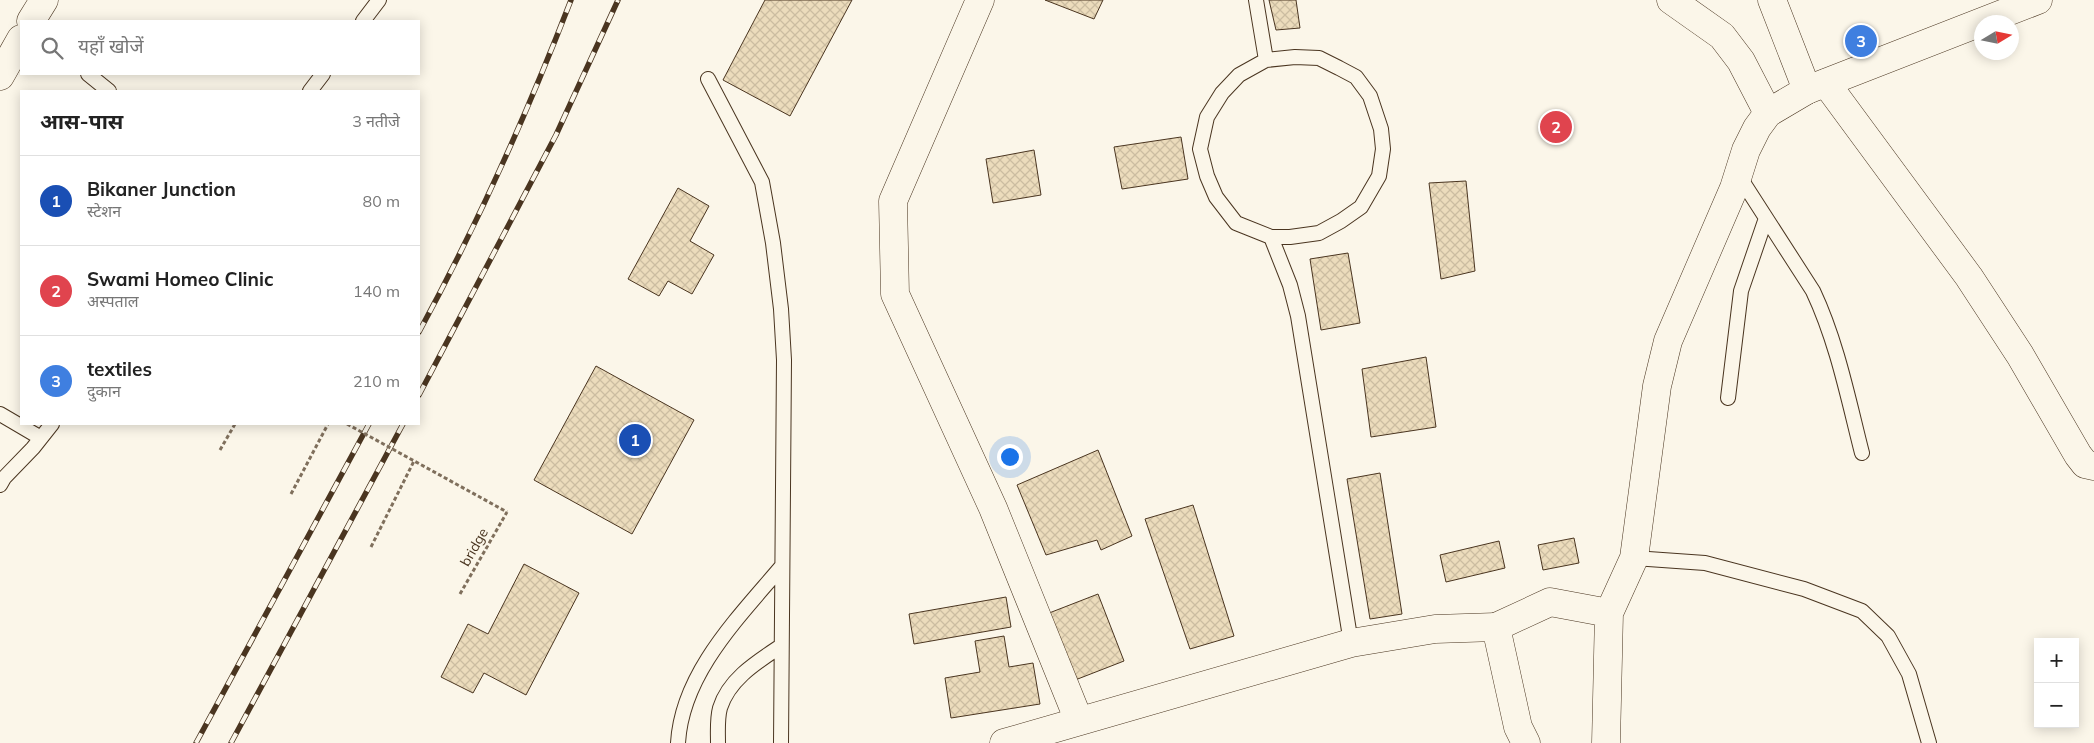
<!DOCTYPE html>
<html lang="hi">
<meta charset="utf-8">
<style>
body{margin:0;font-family:Mulish,"Noto Sans Devanagari",sans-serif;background:#f2f2f2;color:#222}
.controls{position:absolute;right:15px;bottom:15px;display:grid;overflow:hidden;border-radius:0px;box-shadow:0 2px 12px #0003}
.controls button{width:45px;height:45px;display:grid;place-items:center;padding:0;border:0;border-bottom:1px solid #e0e0e0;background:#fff;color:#222;font:25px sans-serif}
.compass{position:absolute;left:1974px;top:15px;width:45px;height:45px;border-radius:50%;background:#fff;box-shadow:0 2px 12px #0003;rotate:80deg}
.you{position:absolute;left:1009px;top:456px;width:18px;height:18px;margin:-12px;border:4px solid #fff;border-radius:50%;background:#1a73e8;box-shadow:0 0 0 8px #1a73e833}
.badge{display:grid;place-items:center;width:32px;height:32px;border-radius:50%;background:#c62828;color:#fff;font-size:16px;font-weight:700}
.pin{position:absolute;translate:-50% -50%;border:2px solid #fff;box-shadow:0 1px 5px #0006}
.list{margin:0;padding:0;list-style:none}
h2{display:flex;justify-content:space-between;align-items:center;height:65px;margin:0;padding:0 20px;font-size:21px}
h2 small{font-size:16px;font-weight:400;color:#767676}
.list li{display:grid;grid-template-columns:32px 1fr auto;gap:15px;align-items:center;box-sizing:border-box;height:90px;padding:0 20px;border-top:1px solid #e0e0e0}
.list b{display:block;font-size:19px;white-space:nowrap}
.list p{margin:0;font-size:16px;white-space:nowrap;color:#767676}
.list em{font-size:16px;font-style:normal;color:#767676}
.icon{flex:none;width:28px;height:28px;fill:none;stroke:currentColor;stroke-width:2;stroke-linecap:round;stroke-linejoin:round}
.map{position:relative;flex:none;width:2094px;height:743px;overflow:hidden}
.search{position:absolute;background:#fff;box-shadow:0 2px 12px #0003;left:20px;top:20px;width:400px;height:55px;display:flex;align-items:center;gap:12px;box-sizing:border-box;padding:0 18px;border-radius:0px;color:#767676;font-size:19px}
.panel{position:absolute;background:#fff;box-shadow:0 2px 12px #0003;left:20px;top:90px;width:400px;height:335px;border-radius:0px}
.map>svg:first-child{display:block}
.building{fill:url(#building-cross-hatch);stroke:#4a3520}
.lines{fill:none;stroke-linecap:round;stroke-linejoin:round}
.lane-casing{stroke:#4a3520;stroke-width:16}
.street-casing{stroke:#4a3520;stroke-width:29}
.secondary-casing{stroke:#4a3520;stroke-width:29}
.path{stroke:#7f6f5c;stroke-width:3;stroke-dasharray:4 2.5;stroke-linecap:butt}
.lane{stroke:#fbf6e9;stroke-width:14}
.street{stroke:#fbf6e9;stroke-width:28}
.secondary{stroke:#fbf6e9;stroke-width:28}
.rail-casing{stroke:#4a3520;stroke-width:5.5}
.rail{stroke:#fbf6e9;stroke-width:4;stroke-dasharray:11;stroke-linecap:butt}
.path-bridge{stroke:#7f6f5c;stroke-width:3;stroke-dasharray:4 2.5;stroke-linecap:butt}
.labels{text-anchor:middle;stroke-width:4;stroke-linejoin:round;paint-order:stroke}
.street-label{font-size:14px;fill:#4a3520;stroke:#fbf6e9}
</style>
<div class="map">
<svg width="2094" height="743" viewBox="0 0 2094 743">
<defs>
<pattern id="building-cross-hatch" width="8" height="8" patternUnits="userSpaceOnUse" patternTransform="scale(1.25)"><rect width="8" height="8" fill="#ecdcbc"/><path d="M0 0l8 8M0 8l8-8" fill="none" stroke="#ccbda1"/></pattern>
</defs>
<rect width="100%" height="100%" fill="#fbf6e9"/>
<path class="building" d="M765,0H852L790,116L723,80Z
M1045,0H1103L1094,19Z
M1269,0H1296L1300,28L1276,30Z
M1181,137L1188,179L1122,189L1114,147Z
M1034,150L1041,195L993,203L986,159Z
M1466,181L1475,271L1441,279L1429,183Z
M678,188L709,206L690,241L714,255L692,294L668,281L659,296L628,279Z
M1348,253L1360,323L1321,330L1310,259Z
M1426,357L1436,427L1371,437L1362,369Z
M596,366L694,420L632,534L534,480Z
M1098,450L1132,536L1101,550L1097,540L1046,555L1017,485Z
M1380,473L1402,614L1370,619L1347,479Z
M1193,505L1234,636L1190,649L1145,519Z
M1574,538L1579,563L1543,570L1538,545Z
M1499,541L1505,568L1446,582L1440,555Z
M524,564L579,593L526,695L484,673L473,693L441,677L468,624L488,634Z
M1098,594L1124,661L1070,682L1044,615Z
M1006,597L1011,627L914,644L909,614Z
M1004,636L1009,667L1033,663L1040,704L951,718L945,678L980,672L975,641Z"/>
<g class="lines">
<g class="lane-casing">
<path id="lane" d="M1256,0L1266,60
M363,21L379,0
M1295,57L1319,58L1339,68L1356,77L1370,96L1381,129L1383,149L1379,176L1361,207L1341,221L1319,233L1290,237H1271L1236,223L1216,197L1207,176L1200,149L1207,117L1222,93L1239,75L1266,60Z
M88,74L109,91
M708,79L762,182L773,243L781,309L784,360L781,743
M310,91L323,74
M1739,176L1813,291C1837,342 1848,398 1862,453
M1271,237L1290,285L1298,316L1351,643
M1728,398L1741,291L1766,218
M0,414L41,438
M0,485L4,478L33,448L52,424
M1634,558L1705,563L1804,589L1862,611L1888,636L1909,674L1929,743
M678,743C682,673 739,617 782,566
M718,743C718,732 717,719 720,708C729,679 757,662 781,646"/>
</g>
<g class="street-casing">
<path id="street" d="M980,0L893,201L895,294L993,508L1079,721
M1671,0L1722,36L1741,61L1768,113
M1772,0L1807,90
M1826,83L1969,277L2020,355L2078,455L2085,464L2094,466
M1004,743L1351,643L1435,629L1496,627"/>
</g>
<g class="secondary-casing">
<path id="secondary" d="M31,21L44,0
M0,76L21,39
M1609,613L1634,558L1657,386L1668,341L1734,188L1746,150L1757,128L1768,113L1807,90L2038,0
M1526,743L1518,727L1496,627L1550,602L1609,613L1606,743"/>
</g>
<path class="path" d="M220,450L235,424
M291,494L328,424
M371,547L414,461
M460,594L507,512"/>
<use href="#lane" class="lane"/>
<use href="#street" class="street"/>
<use href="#secondary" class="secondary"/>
<g class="rail-casing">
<path id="rail" d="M419,332C477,225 527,114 571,0
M419,395L556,135L618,0
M196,743L369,424
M231,743L403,424"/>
</g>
<use href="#rail" class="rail"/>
<path class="path-bridge" d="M347,424L507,512"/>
</g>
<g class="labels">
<g class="street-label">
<text transform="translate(474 547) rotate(-60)" y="5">bridge</text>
</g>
</g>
</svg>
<div class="controls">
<button>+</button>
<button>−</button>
</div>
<svg class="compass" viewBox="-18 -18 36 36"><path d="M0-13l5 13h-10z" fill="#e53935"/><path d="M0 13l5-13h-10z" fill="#767676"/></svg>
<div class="you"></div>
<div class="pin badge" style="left:635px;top:440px;background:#1a4fb4">1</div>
<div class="pin badge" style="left:1556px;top:127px;background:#e0444e">2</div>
<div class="pin badge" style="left:1861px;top:41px;background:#3f7fe0">3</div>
<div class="search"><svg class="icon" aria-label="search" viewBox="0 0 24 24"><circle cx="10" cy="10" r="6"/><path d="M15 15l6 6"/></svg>यहाँ खोजें</div>
<section class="panel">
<h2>आस-पास<small>3 नतीजे</small></h2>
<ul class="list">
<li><span class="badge" style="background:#1a4fb4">1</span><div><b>Bikaner Junction</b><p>स्टेशन</p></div><em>80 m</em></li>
<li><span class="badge" style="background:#e0444e">2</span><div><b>Swami Homeo Clinic</b><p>अस्पताल</p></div><em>140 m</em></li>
<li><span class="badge" style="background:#3f7fe0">3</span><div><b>textiles</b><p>दुकान</p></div><em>210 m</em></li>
</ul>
</section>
</div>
